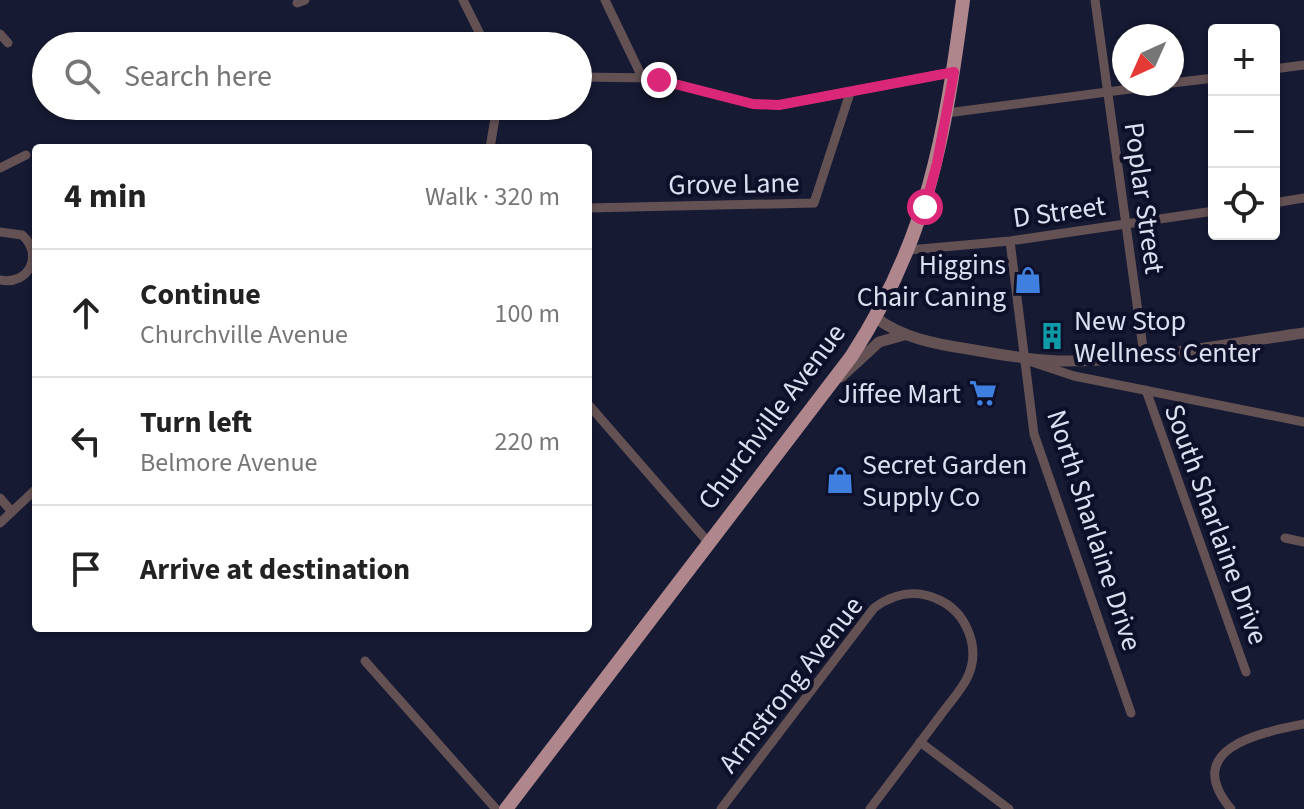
<!DOCTYPE html>
<meta charset="utf-8">
<style>
body{margin:0;font-family:"Source Sans 3",sans-serif;background:#f6f6f6;color:#222}
.controls{position:absolute;right:24px;top:24px;display:grid;overflow:hidden;border-radius:8px;box-shadow:0 2px 6px #0004}
.controls button{width:72px;height:72px;display:grid;place-items:center;padding:0;border:0;border-bottom:2px solid #e0e0e0;background:#fff;color:#222;font:40px sans-serif}
.compass{position:absolute;left:1112px;top:24px;width:72px;height:72px;border-radius:50%;background:#fff;box-shadow:0 2px 6px #0004;rotate:225deg}
.stop{position:absolute;width:24px;height:24px;margin:-18px;border:6px solid #db2777;border-radius:50%;background:#fff}
.stop.end{background:#db2777;border-color:#fff;box-shadow:0 2px 8px #0008}
.list{margin:0;padding:0;list-style:none}
h2{display:flex;justify-content:space-between;align-items:center;height:104px;margin:0;padding:0 32px;font-size:34px}
h2 small{font-size:26px;font-weight:400;color:#767676}
.list li{display:grid;grid-template-columns:52px 1fr auto;gap:24px;align-items:center;box-sizing:border-box;height:128px;padding:0 32px;border-top:2px solid #e0e0e0}
.list b{display:block;font-size:30px;white-space:nowrap}
.list p{margin:0;font-size:26px;white-space:nowrap;color:#767676}
.list em{font-size:26px;font-style:normal;color:#767676}
.icon{flex:none;width:44px;height:44px;fill:none;stroke:currentColor;stroke-width:2;stroke-linecap:round;stroke-linejoin:round}
.map{position:relative;flex:none;width:1304px;height:809px;overflow:hidden}
.search{position:absolute;background:#fff;box-shadow:0 2px 6px #0004;left:32px;top:32px;width:560px;height:88px;display:flex;align-items:center;gap:20px;box-sizing:border-box;padding:0 28px;border-radius:44px;color:#767676;font-size:30px}
.panel{position:absolute;background:#fff;box-shadow:0 2px 6px #0004;left:32px;top:144px;width:560px;height:488px;border-radius:8px}
.map>svg:first-child{display:block}
.lines{fill:none;stroke-linecap:round;stroke-linejoin:round}
.minor{stroke:#645154;stroke-width:9}
.tertiary{stroke:#645154;stroke-width:11}
.primary{stroke:#ae868c;stroke-width:14}
.route{stroke:#db2777;stroke-width:10}
.labels{text-anchor:middle;stroke-width:8;stroke-linejoin:round;paint-order:stroke}
.street-label{font-size:28px;fill:#dbe0f1;stroke:#0d1028}
.poi-label{font-size:28px;fill:#dbe0f1;stroke:#0d1028;text-anchor:end}
</style>
<div class="map">
<svg width="1304" height="809" viewBox="0 0 1304 809">
<rect width="100%" height="100%" fill="#161a32"/>
<g class="lines">
<path class="minor" d="M463,0L486,46
M605,0L642,77
M1095,0L1144,355
M297,3L305,0
M0,34L8,43
M1274,69L1304,65
M578,77L653,78L753,104L779,105L954,72
M1172,83L1214,78
M947,113L1168,84
M490,148L497,106
M0,168L26,155
M1274,203L1304,198
M588,208L814,203L850,93
M0,232L22,235C44,254 29,286 0,280
M1010,241L1034,434L1131,713
M909,250L1010,241L1214,211
M1032,362L1074,376L1304,422
M1146,390L1246,672
M588,404L708,542
M0,498L12,512
M0,523L36,489
M1285,538L1304,542
M365,661L496,809
M920,742L1009,809
M721,809L874,608C893,594 915,589 937,599C966,611 981,647 968,676C962,690 949,703 940,716C917,747 893,778 870,809
M1231,809C1181,749 1258,733 1304,724"/>
<path class="tertiary" d="M876,318C903,338 935,344 968,349C998,354 1028,360 1059,361C1141,362 1223,344 1304,333
M841,377L879,342L904,335"/>
<path class="primary" d="M506,809L851,357C928,239 945,136 963,0"/>
</g>
<g class="lines">
<path class="route" d="M659,80L753,104L779,105L954,72L937,163L925,207"/>
</g>
<defs>
<g id="shop-bare" transform="scale(2.16)"><path d="M-5-2.5h2.3a2.7 3.5 0 0 1 5.4 0H5L5.5 6h-11ZM-1.5-2.5h3a1.5 2.3 0 0 0-3 0Z" fill="#3f7fe0" stroke="#0d1028" stroke-width="2.5" paint-order="stroke"/></g>
<g id="building-bare" transform="scale(2.16)"><path d="M-4-6H4V6H1V3H-1V6H-4ZM-2.5-4.3h1.7v1.8h-1.7ZM.8-4.3h1.7v1.8H.8ZM-2.5-1h1.7V.8h-1.7ZM.8-1h1.7V.8H.8Z" fill="#0f9aa8" stroke="#0d1028" stroke-width="2.5" paint-order="stroke"/></g>
<g id="supermarket-bare" transform="scale(2.16)"><path d="M-6-5.5h2.5l.6 2H6L4.5 2H-2.5L-4.4-4H-6ZM-1.5 3.2a1.3 1.3 0 1 0 .1 0ZM3 3.2a1.3 1.3 0 1 0 .1 0Z" fill="#3f7fe0" stroke="#0d1028" stroke-width="2.5" paint-order="stroke"/></g>
</defs>
<g fill-rule="evenodd">
<use href="#shop-bare" x="1028" y="280"/>
<use href="#building-bare" x="1052" y="336"/>
<use href="#supermarket-bare" x="983" y="393"/>
<use href="#shop-bare" x="840" y="480"/>
</g>
<g class="labels">
<g class="street-label">
<text transform="translate(734 183) rotate(-1)" y="10">Grove Lane</text>
<text transform="translate(1145 198) rotate(82)" y="10">Poplar Street</text>
<text transform="translate(1059 211) rotate(-8)" y="10">D Street</text>
<text transform="translate(771 416) rotate(-53)" y="10">Churchville Avenue</text>
<text transform="translate(1217 524) rotate(70)" y="10">South Sharlaine Drive</text>
<text transform="translate(1095 530) rotate(72)" y="10">North Sharlaine Drive</text>
<text transform="translate(790 684) rotate(-52)" y="10">Armstrong Avenue</text>
</g>
<g class="poi-label">
<text x="1006" y="274">Higgins<tspan x="1006" dy="32">Chair Caning</tspan></text>
<text x="1074" y="330" text-anchor="start">New Stop<tspan x="1074" dy="32">Wellness Center</tspan></text>
<text x="961" y="403">Jiffee Mart</text>
<text x="862" y="474" text-anchor="start">Secret Garden<tspan x="862" dy="32">Supply Co</tspan></text>
</g>
</g>
</svg>
<div class="controls">
<button>+</button>
<button>−</button>
<button><svg class="icon" aria-label="locate" viewBox="0 0 24 24"><circle cx="12" cy="12" r="6"/><path d="M12 2v4M12 18v4M2 12h4M18 12h4"/></svg></button>
</div>
<svg class="compass" viewBox="-18 -18 36 36"><path d="M0-13l5 13h-10z" fill="#e53935"/><path d="M0 13l5-13h-10z" fill="#767676"/></svg>
<div class="stop" style="left:925px;top:207px"></div>
<div class="stop end" style="left:659px;top:80px"></div>
<div class="search"><svg class="icon" aria-label="search" viewBox="0 0 24 24"><circle cx="10" cy="10" r="6"/><path d="M15 15l6 6"/></svg>Search here</div>
<section class="panel">
<h2>4 min<small>Walk · 320 m</small></h2>
<ul class="list">
<li><svg class="icon" aria-label="ahead" viewBox="0 0 24 24"><path d="M12 20V5M6 11l6-6 6 6"/></svg><div><b>Continue</b><p>Churchville Avenue</p></div><em>100 m</em></li>
<li><svg class="icon" aria-label="left" viewBox="0 0 24 24"><path d="M17 20v-9H6M10 6l-5 5 5 5"/></svg><div><b>Turn left</b><p>Belmore Avenue</p></div><em>220 m</em></li>
<li><svg class="icon" aria-label="arrive" viewBox="0 0 24 24"><path d="M6 21V4h12l-3 4 3 4H6"/></svg><div><b>Arrive at destination</b></div></li>
</ul>
</section>
</div>
